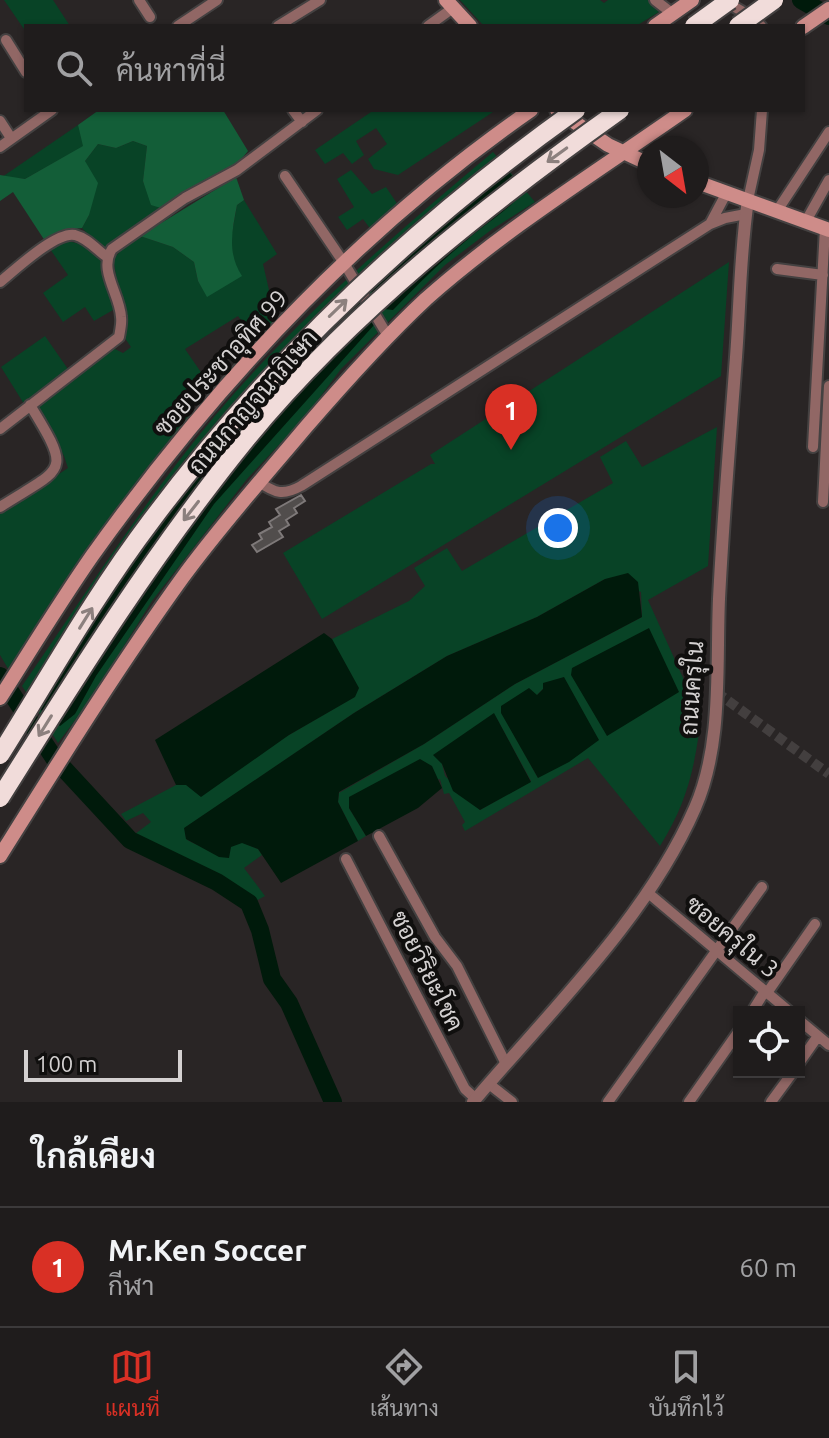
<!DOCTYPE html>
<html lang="th">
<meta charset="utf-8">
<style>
body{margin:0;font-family:Ubuntu,Sarabun,sans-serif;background:#2c2929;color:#f1f3f6}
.controls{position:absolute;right:24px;bottom:24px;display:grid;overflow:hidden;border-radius:0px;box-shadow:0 2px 6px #0004}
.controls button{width:72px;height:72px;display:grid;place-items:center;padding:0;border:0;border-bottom:2px solid #3c3a3b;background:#1f1c1c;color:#f1f3f6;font:40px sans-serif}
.compass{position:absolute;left:637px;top:136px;width:72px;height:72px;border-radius:50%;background:#1f1c1c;box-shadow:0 2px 6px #0004;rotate:149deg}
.scale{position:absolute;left:24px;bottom:20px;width:158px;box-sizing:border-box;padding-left:8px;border:4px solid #d4d1d1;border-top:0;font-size:22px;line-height:28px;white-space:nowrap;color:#d4d1d1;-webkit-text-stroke:6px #100f0e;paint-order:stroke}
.you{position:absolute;left:558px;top:528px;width:28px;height:28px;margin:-20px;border:6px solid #fff;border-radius:50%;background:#1a73e8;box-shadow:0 0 0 12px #1a73e833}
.badge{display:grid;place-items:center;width:52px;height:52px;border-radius:50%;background:#d93025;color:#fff;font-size:26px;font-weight:700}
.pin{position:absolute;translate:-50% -66px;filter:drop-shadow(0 2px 4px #0008)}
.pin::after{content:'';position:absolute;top:42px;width:28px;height:24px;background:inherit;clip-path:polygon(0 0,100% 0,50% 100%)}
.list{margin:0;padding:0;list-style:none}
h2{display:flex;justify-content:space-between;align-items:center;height:104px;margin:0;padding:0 32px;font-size:34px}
h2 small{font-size:26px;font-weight:400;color:#a1a1a3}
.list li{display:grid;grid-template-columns:52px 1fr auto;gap:24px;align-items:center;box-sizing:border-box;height:120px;padding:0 32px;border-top:2px solid #3c3a3b}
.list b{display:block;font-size:30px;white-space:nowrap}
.list p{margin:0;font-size:26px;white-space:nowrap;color:#a1a1a3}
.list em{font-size:26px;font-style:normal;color:#a1a1a3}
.icon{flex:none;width:44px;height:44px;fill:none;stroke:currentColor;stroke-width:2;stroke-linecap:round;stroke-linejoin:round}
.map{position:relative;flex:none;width:829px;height:1102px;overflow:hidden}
.search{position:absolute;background:#1f1c1c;box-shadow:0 2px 6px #0004;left:24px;right:24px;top:24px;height:88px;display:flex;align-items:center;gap:20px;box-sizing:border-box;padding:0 28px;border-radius:0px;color:#a1a1a3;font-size:30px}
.sheet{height:224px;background:#1f1c1c}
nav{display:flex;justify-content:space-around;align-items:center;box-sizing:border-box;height:112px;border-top:2px solid #3c3a3b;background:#1f1c1c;font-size:22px;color:#a1a1a3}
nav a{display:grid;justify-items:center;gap:4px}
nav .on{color:#d93025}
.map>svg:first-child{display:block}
.green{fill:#084326;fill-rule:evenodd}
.forest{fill:#135e38}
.water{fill:#001a0b}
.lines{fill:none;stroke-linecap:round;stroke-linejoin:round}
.river{stroke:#001a0b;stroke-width:18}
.building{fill:#514d4c;stroke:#7e7979;stroke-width:2}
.minor-tunnel{stroke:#433f3f;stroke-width:10;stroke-dasharray:10 5;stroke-linecap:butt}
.minor-casing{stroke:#444141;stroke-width:14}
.tertiary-casing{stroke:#444141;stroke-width:16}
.secondary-casing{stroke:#444141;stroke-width:18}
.minor{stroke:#916765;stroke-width:10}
.tertiary{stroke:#916765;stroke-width:12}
.secondary{stroke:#ce8c89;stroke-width:14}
.motorway-bridge-casing{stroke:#444141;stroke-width:22;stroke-linecap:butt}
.motorway-bridge{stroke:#f1dcda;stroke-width:18}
.oneway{stroke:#8c807e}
.labels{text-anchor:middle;stroke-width:8;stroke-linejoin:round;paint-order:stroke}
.street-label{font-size:24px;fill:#d4d1d1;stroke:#100f0e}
</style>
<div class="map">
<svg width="829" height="1102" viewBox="0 0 829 1102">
<rect width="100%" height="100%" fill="#292525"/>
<path class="green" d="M4,0H53L70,26H26V32Z
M460,0H600L604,3L608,0H651L659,12L636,26H484Z
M374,110H496L398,175L374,169L368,159L387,144L376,128L356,141L364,155L352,164L343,153L325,164L315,150Z
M78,125L84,146L25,179L2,177Z
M133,141L147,146L143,182L164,209L102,249L82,228L89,215L85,161L98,144L116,148Z
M493,152L535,202L491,230L445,265L341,369L306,416L247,479L152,601L91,699L58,743L22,686C74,611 123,534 178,462C265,346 383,244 493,152Z
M351,170L372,194L386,187L398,205L372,231L363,219L347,230L338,217L354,207L337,179Z
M244,200L277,254L263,264L269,290L268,304L282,322L258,342L238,316L185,349L207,381L184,396L194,411L124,500L10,672L0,655V513L68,468L64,456L38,408L113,348L123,353L131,347L122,334L121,303L113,259L127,244L140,236L173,247L194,262L198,281L208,296L233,262L231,238L237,205Z
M61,241C103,242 106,271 115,305L113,310L94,321L85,307L63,322L43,293L68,275L50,249Z
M729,262L721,376L322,619L283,553L431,464H435L430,455Z
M45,336L70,372L24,404L1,367Z
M717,427L708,566L648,600L693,700V708H702C696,762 689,800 660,846L588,758L465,831L462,825L465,822L449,793L444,794L440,779L349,808L366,836L358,841L338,802L339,793L424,744L515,684L642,617L641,592L605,579L537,617L447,656L354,713L185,828L186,839C201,850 225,849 242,842L258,849L262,855L244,868L265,896L252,903L135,834L151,822L143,813L126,821L121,814L176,785H186L289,735L354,697L332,639L409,601L425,586L414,568L447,548L462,571L613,483L600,457L626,441L642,467ZM543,689L538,778L502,713L501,707L537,695ZM497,719L531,781L480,810L445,776L442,764Z"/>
<path class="forest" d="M99,110H223L248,151L239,162L164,209L151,205L143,181L147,146L133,141L116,148L98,144L85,161L98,183L89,215L82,228L65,230L45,241L13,192L0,201V175L25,179L83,146L78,125Z
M236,177L244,200L237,205C232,231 227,253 242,276L207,297L198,281L194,262L173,247L140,236Z"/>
<path class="water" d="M492,162L510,173L524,191C508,211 486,223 467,240C440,262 417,285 393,310L384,309L361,277L478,171Z
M345,288L364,303L374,325L214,504L96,676L75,714L60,726L42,711L30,691L36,677L186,458L308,325Z
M628,573L638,582L642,617L515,684L424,744L339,792L338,802L358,841L281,883L258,849L242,843L231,847L229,858L219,857L186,839L184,828L354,713L447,656L537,617L605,579Z
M649,628L679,692L607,736L571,675L572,668Z
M324,633L332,639L359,688L355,697L289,735L201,797L186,785H176L155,740Z
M564,677L599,740L569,762L538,778L501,713V706L529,688L537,695L543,689V683Z
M494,713L531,782L480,810L453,791L442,764L433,755Z
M420,759L432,766L442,788L418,808L366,836L349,808V797Z"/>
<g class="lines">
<path class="river" d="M801,0L829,16
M0,676L54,758L130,840L217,882L249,903L260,930L272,979L289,1003L333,1102"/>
</g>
<path class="building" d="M301,495L305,501L294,508L297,513L286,520L289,525L279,531L283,537L257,552L252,545L262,539L259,534L272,527L269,522L280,515L276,509Z"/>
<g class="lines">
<path class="minor-tunnel" d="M716,692L829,774"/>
<g class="minor-casing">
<path id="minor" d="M139,0L150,17
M655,0L673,14
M724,1L745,13L761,26
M178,26L217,0
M278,26L320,0
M428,26L453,8
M6,40L26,72
M293,110L302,122
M0,121L11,138
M0,147L52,110
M285,176L344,263L388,336
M748,200L759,150L762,110
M777,211L829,132
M806,221L829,180
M710,224L725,218L746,214
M777,269L823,275
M0,282C15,270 56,231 75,235C87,238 97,250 107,257
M0,429L119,337C120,331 122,323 121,317C120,294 98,270 112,249L185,198L237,170L317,110
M813,447L825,228
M259,482C275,493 283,496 301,486L710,224L727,192
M823,502L829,386
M0,507C64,466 73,475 30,405
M379,836L435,937L457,966L506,1064
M346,859L465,1089L476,1099
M647,892L790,1012
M767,993L815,924
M752,1012L765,991
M799,1020L829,1045
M799,1063L818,1036
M489,1084L512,1102
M608,1102L762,887
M689,1102L739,1031
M771,1102L793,1072"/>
</g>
<g class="tertiary-casing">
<path id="tertiary" d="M473,1102C550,1011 647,918 695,808C723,744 716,667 719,599C723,518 730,438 736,357C740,305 740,252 748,200"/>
</g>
<g class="secondary-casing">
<path id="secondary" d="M446,0L470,26
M655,26L692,0
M803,27L829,9
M557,110L608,145L649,164
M697,182L829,230
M0,698C30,651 60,602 92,556C214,385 358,230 531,110
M0,856C59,762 118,667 183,577C221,525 264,477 306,427C344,383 383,339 426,299C506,228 598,171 685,110"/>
</g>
<use href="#minor" class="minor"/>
<use href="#tertiary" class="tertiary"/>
<use href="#secondary" class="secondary"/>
<g class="motorway-bridge-casing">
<path id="motorway-bridge" d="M694,26L730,0
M738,26L774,0
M0,755C49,677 95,595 151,521C270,362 415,225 576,110
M0,798C77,675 155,551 247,438C353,310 485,206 620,110"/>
</g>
<use href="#motorway-bridge" class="motorway-bridge"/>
</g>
<defs><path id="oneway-shaft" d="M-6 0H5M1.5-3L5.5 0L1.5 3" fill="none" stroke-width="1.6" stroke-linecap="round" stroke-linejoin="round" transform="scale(2)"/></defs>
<g class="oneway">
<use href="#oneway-shaft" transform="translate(557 155) rotate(144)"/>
<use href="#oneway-shaft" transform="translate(338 308) rotate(-44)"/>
<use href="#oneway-shaft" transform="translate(191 511) rotate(128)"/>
<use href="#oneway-shaft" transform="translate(86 618) rotate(-58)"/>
<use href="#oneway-shaft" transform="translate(45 726) rotate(122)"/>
</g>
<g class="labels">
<g class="street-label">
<text transform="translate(221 363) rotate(-48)" y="8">ซอยประชาอุทิศ 99</text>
<text transform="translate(253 402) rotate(-49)" y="8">ถนนกาญจนาภิเษก</text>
<text transform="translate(692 688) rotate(-86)" y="8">ถนนครุใน</text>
<text transform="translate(732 937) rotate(40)" y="8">ซอยครุใน 3</text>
<text transform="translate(427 971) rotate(63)" y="8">ซอยวิริยะโชค</text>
</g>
</g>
</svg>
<div class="controls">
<button><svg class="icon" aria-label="locate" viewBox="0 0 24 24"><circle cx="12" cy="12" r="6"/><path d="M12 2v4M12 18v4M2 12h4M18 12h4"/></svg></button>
</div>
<svg class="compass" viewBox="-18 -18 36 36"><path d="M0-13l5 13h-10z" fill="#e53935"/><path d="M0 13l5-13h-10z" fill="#a1a1a3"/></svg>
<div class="scale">100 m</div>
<div class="you"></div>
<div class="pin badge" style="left:511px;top:450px">1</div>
<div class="search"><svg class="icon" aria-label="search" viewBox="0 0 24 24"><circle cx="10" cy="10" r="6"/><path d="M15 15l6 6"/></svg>ค้นหาที่นี่</div>
</div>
<section class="sheet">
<h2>ใกล้เคียง<small></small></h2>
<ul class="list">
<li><span class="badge">1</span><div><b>Mr.Ken Soccer</b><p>กีฬา</p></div><em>60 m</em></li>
</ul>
</section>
<nav>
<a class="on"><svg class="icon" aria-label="map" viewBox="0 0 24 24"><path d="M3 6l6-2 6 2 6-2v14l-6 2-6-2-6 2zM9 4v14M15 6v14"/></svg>แผนที่</a>
<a><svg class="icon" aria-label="directions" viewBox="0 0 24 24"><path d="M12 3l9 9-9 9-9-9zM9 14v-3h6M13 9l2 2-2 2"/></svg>เส้นทาง</a>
<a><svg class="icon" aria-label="saved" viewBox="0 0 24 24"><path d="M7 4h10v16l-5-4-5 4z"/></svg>บันทึกไว้</a>
</nav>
